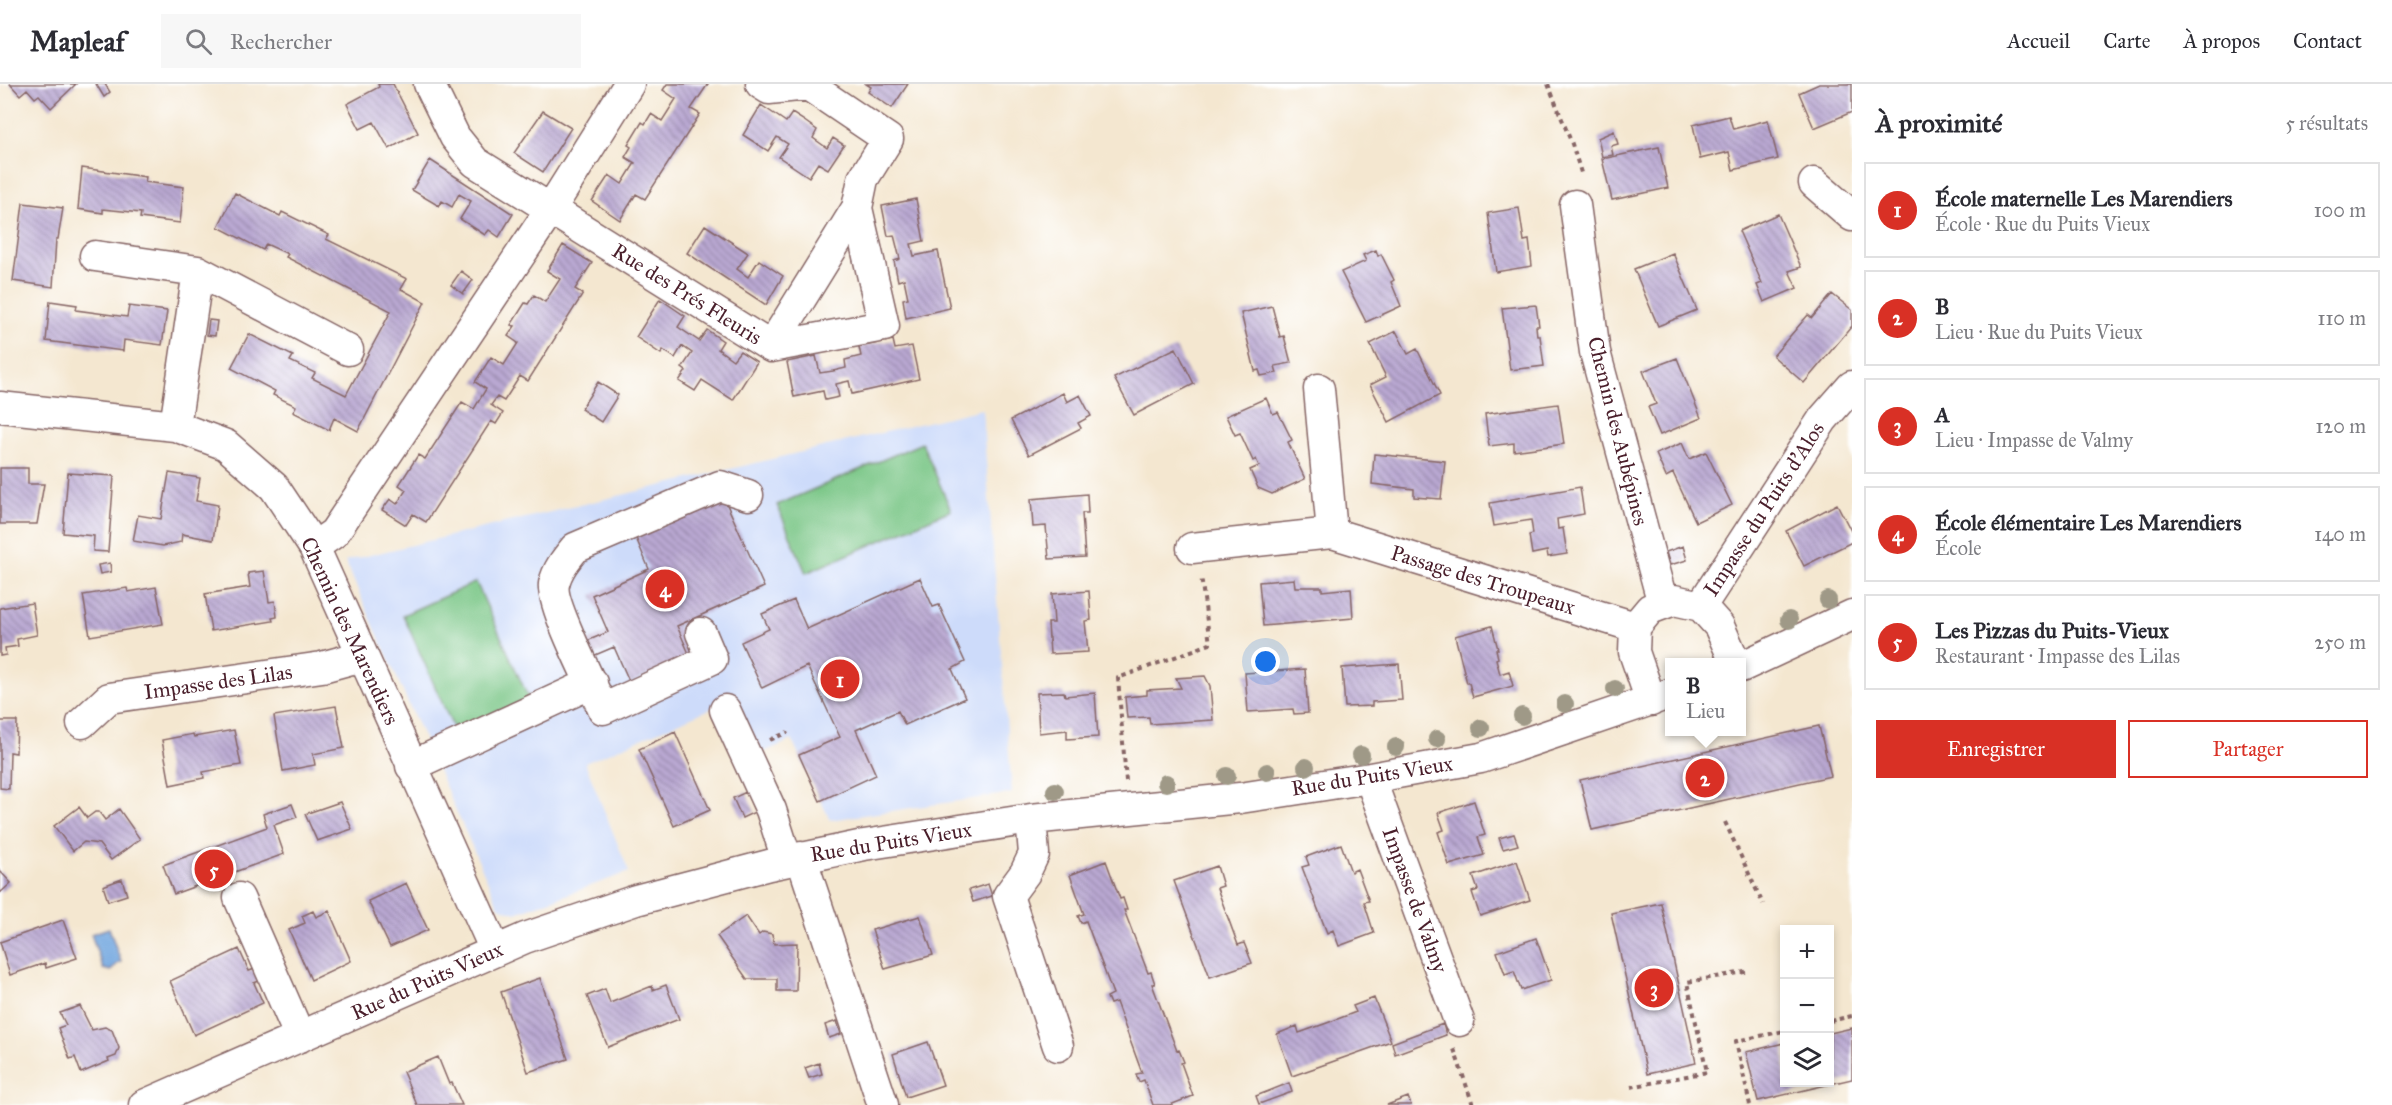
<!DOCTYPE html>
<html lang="fr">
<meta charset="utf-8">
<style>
body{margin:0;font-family:"IM FELL Great Primer",serif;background:#f7f7f7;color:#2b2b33}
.controls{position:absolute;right:18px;bottom:18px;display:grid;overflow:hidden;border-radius:0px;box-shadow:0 3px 9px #0003}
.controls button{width:54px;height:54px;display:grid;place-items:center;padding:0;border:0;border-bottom:2px solid #e1e1e2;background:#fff;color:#2b2b33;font:30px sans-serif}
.you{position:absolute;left:1266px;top:578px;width:21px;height:21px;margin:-15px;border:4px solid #fff;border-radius:50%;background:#1a73e8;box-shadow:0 0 0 9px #1a73e833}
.badge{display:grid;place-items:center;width:39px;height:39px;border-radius:50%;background:#d93025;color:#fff;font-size:20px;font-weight:700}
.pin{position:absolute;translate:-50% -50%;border:3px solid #fff;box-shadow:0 2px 6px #0006}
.popup{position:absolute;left:1665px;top:574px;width:81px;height:78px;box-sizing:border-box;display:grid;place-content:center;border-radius:0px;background:#fff;filter:drop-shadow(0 2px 4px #0005);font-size:20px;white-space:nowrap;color:#7c7c81}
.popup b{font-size:22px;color:#2b2b33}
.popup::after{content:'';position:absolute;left:50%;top:100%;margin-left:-12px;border:12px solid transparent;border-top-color:#fff}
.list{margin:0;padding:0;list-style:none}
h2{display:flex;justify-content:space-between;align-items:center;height:78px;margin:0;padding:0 24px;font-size:26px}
h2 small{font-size:20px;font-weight:400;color:#7c7c81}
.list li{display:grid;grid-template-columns:39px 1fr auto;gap:18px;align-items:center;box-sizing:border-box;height:96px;margin:0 12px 12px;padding:0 12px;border:2px solid #e1e1e2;border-radius:0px}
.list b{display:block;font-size:22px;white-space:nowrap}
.list p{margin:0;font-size:20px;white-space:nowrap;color:#7c7c81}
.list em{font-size:20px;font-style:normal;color:#7c7c81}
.actions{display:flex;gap:12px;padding:18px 24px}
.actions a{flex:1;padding:14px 0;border:2px solid #d93025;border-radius:0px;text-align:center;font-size:21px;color:#d93025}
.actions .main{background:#d93025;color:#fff}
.icon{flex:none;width:33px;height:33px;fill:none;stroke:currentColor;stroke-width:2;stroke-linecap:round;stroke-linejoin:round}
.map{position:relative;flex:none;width:1852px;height:1021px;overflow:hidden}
header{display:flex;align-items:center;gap:36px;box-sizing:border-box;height:84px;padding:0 30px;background:#fff;border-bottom:2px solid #e1e1e2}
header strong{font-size:28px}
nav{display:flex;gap:33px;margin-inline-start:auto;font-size:21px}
.search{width:420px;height:54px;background:#f7f7f7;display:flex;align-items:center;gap:15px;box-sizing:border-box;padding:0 21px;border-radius:0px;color:#7c7c81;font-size:22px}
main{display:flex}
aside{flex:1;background:#fff}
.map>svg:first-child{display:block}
.built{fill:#cddbfa}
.park{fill:#79c686;stroke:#627258;stroke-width:1.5}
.water{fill:#73a7df;stroke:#5e6385;stroke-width:1.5}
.building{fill:url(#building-back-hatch)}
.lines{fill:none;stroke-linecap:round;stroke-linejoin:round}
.minor-casing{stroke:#866565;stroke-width:33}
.path{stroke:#866565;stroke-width:4;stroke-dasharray:4.5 4.5;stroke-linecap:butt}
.minor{stroke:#fff;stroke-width:30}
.tree{fill:#9f9987}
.labels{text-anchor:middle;stroke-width:5;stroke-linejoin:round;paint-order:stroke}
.street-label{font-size:21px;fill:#4a1f2b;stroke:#fff}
</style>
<header>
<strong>Mapleaf</strong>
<div class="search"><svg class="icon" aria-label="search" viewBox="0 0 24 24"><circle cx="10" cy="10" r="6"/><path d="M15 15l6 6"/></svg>Rechercher</div>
<nav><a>Accueil</a><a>Carte</a><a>À propos</a><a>Contact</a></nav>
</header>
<main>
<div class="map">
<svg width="1852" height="1021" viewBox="0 0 1852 1021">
<defs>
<pattern id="building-back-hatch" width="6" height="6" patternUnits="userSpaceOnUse" patternTransform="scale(1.5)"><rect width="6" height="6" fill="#b9a8d2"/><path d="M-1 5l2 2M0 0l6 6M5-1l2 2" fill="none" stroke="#9888ab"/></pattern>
</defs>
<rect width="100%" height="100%" fill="#fff"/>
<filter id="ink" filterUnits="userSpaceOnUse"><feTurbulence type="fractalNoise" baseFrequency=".0167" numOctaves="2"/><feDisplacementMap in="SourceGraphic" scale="12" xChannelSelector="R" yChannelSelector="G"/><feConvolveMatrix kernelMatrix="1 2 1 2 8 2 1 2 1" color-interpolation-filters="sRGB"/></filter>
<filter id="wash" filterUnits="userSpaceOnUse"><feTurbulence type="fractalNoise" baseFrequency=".008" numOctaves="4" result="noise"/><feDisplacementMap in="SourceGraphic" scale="24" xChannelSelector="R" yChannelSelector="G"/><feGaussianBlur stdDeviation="1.35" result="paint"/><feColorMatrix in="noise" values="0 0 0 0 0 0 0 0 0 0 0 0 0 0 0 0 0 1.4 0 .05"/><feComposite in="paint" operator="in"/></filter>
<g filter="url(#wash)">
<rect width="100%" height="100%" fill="#f4e7d0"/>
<path class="built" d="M982,325L1012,709L830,736L792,656L759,670L733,615L585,679L629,788L516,829L499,823L345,477Z"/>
<path class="park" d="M922,359L951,426L806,489L777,421Z
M476,498L530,617L456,650L403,531Z"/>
<path class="water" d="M109,844L121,878L117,880L111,887L103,885L91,850Z"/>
<g id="blocks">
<path class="building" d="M10,0H76L51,24L39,11L35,14L27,5L20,11Z
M96,0H105L110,8L104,13Z
M378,0H393L418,49L389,65L374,38L360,45L347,20L379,3Z
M667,0H708L691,25L700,30L645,115L636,110L620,136L592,117L609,91L622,100L635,79L625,73L631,63L628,61L642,38L645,40L651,30L662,37L676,15L663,6Z
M866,0H908L892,24L868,8L871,3Z
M1819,0H1852V28L1814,44L1799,9Z
M761,21L786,38L792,29L803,36L817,46L813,54L827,64L833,54L844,61L828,85L818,79L809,93L779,73L788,60L777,53L768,67L743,51Z
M543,27L571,44L543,88L514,69Z
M1729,32L1733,45L1768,36L1778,75L1733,86L1729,68L1700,75L1693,41Z
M1614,47L1618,60L1611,62L1613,71L1602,73L1598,54Z
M1659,63L1668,104L1612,116L1602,75Z
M430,76L513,130L499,153L489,146L485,151L460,135L471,117L459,110L452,123L442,117L439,122L412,106Z
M82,84L146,93L145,98L184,103L180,139L140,134L141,129L103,125V129L78,125Z
M235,109L280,132L282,128L329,151L326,155L407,195L401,205L425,218L358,347L334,334L329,346L293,328L296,322L273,311L275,307L231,284L249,250L293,272L290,277L315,289L312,294L346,311L391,227L286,173L288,170L266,160L263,166L218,143Z
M916,115L924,157L911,160L914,172L938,167L950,224L906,234L903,215L908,214L904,195L898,197L894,177L900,175L894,151L888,152L882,122Z
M23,119L63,124L58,155H56L53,203L13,197Z
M1519,124L1524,157L1529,156L1532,182L1496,188L1488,129Z
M1778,130L1801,183L1789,187L1797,204L1764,218L1757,201L1762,199L1739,147Z
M705,141L748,169L737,185L748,193L759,176L783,192L766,221L687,169Z
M563,161L592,179L575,205L583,210L528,297L520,292L504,317L497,313L491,321L503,329L496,340L491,337L426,438L413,430L406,441L382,426L390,415L397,420L406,406L399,401L418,371L425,375L462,318L474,325L486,305L475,298L491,273L504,281L518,259L508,252L515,242L511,241L525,219L528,220L534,211L545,218L560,195L547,187Z
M1376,166L1378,172L1381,170L1394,196L1391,198L1401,222L1366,238L1341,188L1366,177L1363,171Z
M1673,169L1697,226L1658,242L1634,185Z
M461,187L473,196L463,210L451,201Z
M1832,210L1852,226V242L1804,299L1773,272L1808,231L1812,234Z
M660,215L685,232L678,243L699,257L707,246L723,257L718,265L733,276L740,267L757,278L733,316L702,296L695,307L679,297L686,287L682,284L692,269L682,262L675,274L663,266L661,270L636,253Z
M50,217L77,221L76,226L127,233L129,222L167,227L162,261L124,256L123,267L46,257Z
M1536,221L1539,242H1536L1537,252H1540L1544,282L1510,286L1502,224Z
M1272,222L1280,253L1284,252L1291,279L1275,282L1277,289L1261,292L1259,286L1255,287L1241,229Z
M209,236L217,237L215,252L207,251Z
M1396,247L1408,270L1417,265L1440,311L1389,338L1370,301L1386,293L1370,260Z
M893,256L895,265L912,262L919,295L852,310L849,297L836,300L839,313L825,316L823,307L794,313L787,278L816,272L820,289L833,287L846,284L845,276L861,272L859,263Z
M1176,264L1194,300L1134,331L1114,294Z
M1677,274L1701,334L1660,351L1648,323L1656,320L1643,287Z
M598,298L618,311L601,338L581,325Z
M1063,309L1067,318L1080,311L1091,332L1078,339L1081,344L1029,371L1011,336Z
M1266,314L1273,330L1278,328L1292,356L1288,358L1305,395L1272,410L1258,404L1250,386L1259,382L1256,375L1253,377L1240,349L1235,351L1226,332Z
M1558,320L1564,360L1514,367V359L1489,362L1485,330Z
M1682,359L1689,375L1706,368L1732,421L1696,438L1673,389L1666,393L1656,370Z
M1374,370L1445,377L1441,415L1414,413V405L1372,400Z
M0,384H28V400H44L37,440H0Z
M68,389L114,392L108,468L93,467L94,452L63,449Z
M169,389L200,394L196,417L218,421L213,456L182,450L181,458L163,462L133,457L138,431L161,435Z
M1580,403L1584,430L1557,435L1558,445L1563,444L1567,470L1548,473L1547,467L1532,470L1529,451L1533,450L1531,436L1494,442L1490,419Z
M1087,410L1088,429H1082L1085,473L1049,475L1046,442L1033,443L1031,415Z
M724,414L764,503L677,542L690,572L630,599L614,563L593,572L587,557L608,548L592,511L649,485L636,454Z
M1837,420L1852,449V458L1804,482L1786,447Z
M1683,462L1687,476L1670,481L1666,468Z
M110,479L111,488L100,490L98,481Z
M264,487L269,518L275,517L277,533L272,534L273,537L211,547L205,510L250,503L248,489Z
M920,494L933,523L939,521L965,578L952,585L965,614L905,641L898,627L856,646L876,691L820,717L799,671L840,653L807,582L762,604L741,558L769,545L762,530L794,516L807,545Z
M1294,495L1295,503H1322V507L1351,504L1353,534L1263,542L1259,498Z
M156,503L163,540L90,552L83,511L127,504L128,508Z
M1089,507L1091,536L1085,537L1088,568L1050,570L1048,539H1054L1052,510Z
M32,519L37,551L17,555L18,562L5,564L6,571L0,572V524Z
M1492,542L1498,565H1496L1498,574L1496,575L1500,590L1509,587L1513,602L1473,613L1469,599H1467L1455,552Z
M1399,580L1402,616L1372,618V622L1345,623L1342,584Z
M1305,585L1308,629L1294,630L1293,625L1248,628L1245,589Z
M1205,592L1210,602L1213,636L1150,640L1149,633L1127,634L1125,613L1147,611V606L1181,604L1176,594Z
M1064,608L1065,612L1095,609L1098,653L1067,655V646L1039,649L1037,609Z
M336,622L344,664L313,670L315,681L283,687L274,632Z
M0,637H17L16,669L10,668L9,705L0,704Z
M1819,642L1831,692L1592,746L1580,696Z
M234,646L241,681L203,688L204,694L170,701L162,656L193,650L194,653Z
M675,648L710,726L674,742L639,665Z
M746,708L755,728L742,734L733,714Z
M1474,717L1485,751L1478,753L1484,771L1449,781L1438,748L1444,746L1438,729Z
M340,718L352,745L317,757L305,730Z
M292,720L297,733L274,741L284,770L174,810L163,781L267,743L263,730Z
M79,723L87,734L95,728H99L105,736L119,725L140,755L111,776L99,760L84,758L73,767L54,742Z
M1514,750L1518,761L1503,765L1499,754Z
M1341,760L1351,788L1357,785L1369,817L1364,818L1374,849L1339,862L1333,846L1327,849L1302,783L1309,781L1306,773Z
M1106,777L1120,815L1123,814L1127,826H1124L1148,889L1151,888L1155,900H1152L1177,967L1179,966L1184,978L1181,979L1193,1012L1170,1021H1153L1144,996L1139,998L1136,990L1142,989L1116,918L1110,920L1107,913L1113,910L1086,837L1081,839L1078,832L1084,830L1070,791Z
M1517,777L1530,816L1480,832L1472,808L1478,806L1473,792Z
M1217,782L1223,802L1217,804L1238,861L1244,859L1252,879L1210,893L1174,797Z
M0,787L11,799L0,809Z
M122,795L127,811L108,817L103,802Z
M406,799L428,846L390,863L368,817Z
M988,800L992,812L973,818L969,806Z
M1661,819L1696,979L1647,990L1611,829Z
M313,827L316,833L329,827L351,877L311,896L289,846L305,839L302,832Z
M746,832L759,851L763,848L772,850L774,860L797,859L796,907H777V895H747L717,852Z
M920,832L933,871L885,885L872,846Z
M63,836L77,874L46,884L45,879L10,891L0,858Z
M1536,854L1551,896L1521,906L1514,887L1505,890L1497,868Z
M239,865L249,887L255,885L259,897L254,899L263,919L194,951L170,897Z
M540,894L568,975L528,988L501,908Z
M666,901L679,935L608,963L587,912L605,905L610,919L652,902L653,906Z
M1374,914L1391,957L1292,992L1277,950L1297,942L1299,949L1327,939L1356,928L1353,922Z
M80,922L92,946L105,943L112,946L119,964L116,972L108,975L109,977L81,989L75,973L70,975L58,944L66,941L60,929Z
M837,937L841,950L829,954L825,941Z
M1443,940L1446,951L1395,970L1392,959Z
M1852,944V995L1758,1017L1746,968L1784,959L1785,999H1830V949Z
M928,958L943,1001L906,1013L893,970Z
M438,973L449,1000L452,999L462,1021H417L403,988Z
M819,979L822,990L809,994L805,984Z
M1289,999L1292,1008L1259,1020L1256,1012Z
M1408,1013L1411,1021H1387Z"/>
</g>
</g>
<g filter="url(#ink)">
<use href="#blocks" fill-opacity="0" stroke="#866565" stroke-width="1.5"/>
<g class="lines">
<g class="minor-casing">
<path id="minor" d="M429,0L455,53L475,78L771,263L857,124L863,95L888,55L808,1L769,5L761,0
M1814,99L1852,132
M1575,121L1595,268L1663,520
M95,172L198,187L348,266
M771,263L884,242L857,124
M1319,305L1332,449
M0,323L175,342L226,361L274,403L314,463L495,866
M175,342L198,187
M314,463L334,449L543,137L629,0
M1192,464L1332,449L1635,543
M1701,522L1823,335L1852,302
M701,549L712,575L603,625C593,603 550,519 554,500C557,486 566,475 575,464L720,402L748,411
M1741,583L1852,531
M1651,617L1634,568L1635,543L1650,525L1674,516L1701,522L1719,542L1735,578
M725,626L771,726L787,776
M82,639L109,614L322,583L362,572
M411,682L592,599
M1370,694L1459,937
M1031,735L1034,770L1025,789L1008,812L1058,962
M801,773L883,1021
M239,814L300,953
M144,1021L525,854L636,816L769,781L864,761L1031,735L1240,714L1370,694L1481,674L1669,610"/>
</g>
<path class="path" d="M1548,0L1572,60L1582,92
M770,656L788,648
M1126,697L1118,594L1210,560L1201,492
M1725,738L1763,820
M1830,937L1852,932
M1454,965L1473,1021
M1631,1003L1707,988L1687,898L1750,887
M1750,1021L1736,957L1784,947"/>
<use href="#minor" class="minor"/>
</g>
<g class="tree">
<circle cx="1828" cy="516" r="9"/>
<circle cx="1789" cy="536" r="9"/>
<circle cx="1615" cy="605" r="9"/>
<circle cx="1565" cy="620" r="9"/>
<circle cx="1522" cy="632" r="9"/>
<circle cx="1481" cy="644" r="9"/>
<circle cx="1437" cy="655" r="9"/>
<circle cx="1396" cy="663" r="9"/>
<circle cx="1361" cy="671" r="9"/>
<circle cx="1306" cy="683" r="9"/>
<circle cx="1267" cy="688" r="9"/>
<circle cx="1227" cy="692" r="9"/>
<circle cx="1166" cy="699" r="9"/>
<circle cx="1055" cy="707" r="9"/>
</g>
</g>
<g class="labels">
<g class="street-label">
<text transform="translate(687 210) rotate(32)" y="7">Rue des Prés Fleuris</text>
<text transform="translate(1618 347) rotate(76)" y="7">Chemin des Aubépines</text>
<text transform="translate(1764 425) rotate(-57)" y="7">Impasse du Puits d'Alos</text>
<text transform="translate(1483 496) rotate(17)" y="7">Passage des Troupeaux</text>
<text transform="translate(350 547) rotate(65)" y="7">Chemin des Marendiers</text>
<text transform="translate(218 598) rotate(-8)" y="7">Impasse des Lilas</text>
<text transform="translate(1372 692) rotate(-9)" y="7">Rue du Puits Vieux</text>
<text transform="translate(891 758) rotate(-9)" y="7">Rue du Puits Vieux</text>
<text transform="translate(1415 816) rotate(70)" y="7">Impasse de Valmy</text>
<text transform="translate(427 897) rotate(-24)" y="7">Rue du Puits Vieux</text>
</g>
</g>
</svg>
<div class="controls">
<button>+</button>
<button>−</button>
<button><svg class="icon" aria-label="layers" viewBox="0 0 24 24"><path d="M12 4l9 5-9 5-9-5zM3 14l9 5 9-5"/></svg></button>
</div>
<div class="you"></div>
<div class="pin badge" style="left:840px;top:595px">1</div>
<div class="pin badge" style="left:1705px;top:694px">2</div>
<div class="popup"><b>B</b>Lieu</div>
<div class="pin badge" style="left:1654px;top:904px">3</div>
<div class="pin badge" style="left:665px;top:505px">4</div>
<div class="pin badge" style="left:214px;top:785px">5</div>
</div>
<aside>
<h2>À proximité<small>5 résultats</small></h2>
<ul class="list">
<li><span class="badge">1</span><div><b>École maternelle Les Marendiers</b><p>École · Rue du Puits Vieux</p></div><em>100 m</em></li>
<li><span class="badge">2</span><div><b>B</b><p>Lieu · Rue du Puits Vieux</p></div><em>110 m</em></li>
<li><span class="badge">3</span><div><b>A</b><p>Lieu · Impasse de Valmy</p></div><em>120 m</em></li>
<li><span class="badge">4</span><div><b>École élémentaire Les Marendiers</b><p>École</p></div><em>140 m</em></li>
<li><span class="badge">5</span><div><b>Les Pizzas du Puits-Vieux</b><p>Restaurant · Impasse des Lilas</p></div><em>250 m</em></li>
</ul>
<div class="actions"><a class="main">Enregistrer</a><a>Partager</a></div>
</aside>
</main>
